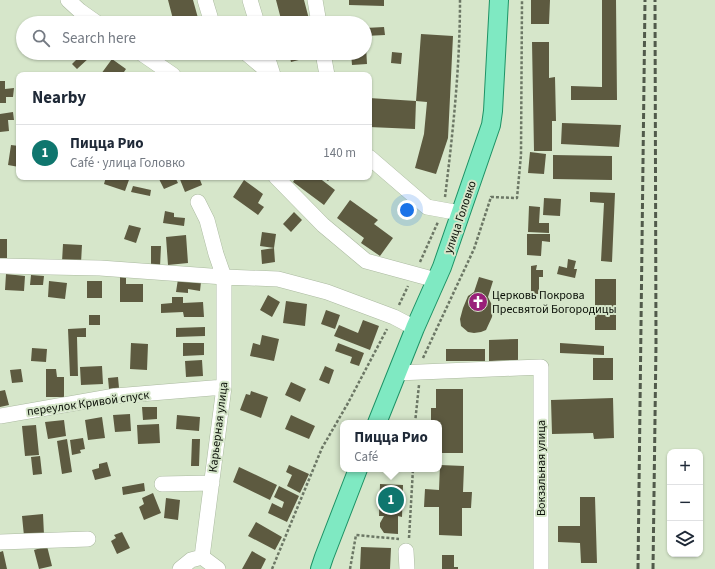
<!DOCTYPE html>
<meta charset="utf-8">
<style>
body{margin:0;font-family:"Source Sans 3",sans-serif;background:#f6f6f7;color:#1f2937}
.controls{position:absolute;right:12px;bottom:12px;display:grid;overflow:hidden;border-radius:8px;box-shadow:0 1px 3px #0004}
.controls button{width:36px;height:36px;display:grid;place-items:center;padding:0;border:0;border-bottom:1px solid #e0e1e3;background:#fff;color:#1f2937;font:20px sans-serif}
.you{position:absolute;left:407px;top:210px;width:14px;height:14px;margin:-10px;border:3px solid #fff;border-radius:50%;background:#1a73e8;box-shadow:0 0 0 6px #1a73e833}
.badge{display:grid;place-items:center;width:26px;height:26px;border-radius:50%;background:#0f766e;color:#fff;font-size:13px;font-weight:700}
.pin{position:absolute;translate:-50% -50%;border:2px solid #fff;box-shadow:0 1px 4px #0006}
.popup{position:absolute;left:340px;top:420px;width:102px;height:52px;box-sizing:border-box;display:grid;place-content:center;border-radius:8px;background:#fff;filter:drop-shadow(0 1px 3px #0005);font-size:13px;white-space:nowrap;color:#747a83}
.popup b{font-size:15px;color:#1f2937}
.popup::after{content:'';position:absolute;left:50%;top:100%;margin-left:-8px;border:8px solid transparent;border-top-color:#fff}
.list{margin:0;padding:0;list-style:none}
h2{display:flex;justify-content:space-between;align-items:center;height:52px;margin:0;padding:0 16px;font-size:17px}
h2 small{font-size:13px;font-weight:400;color:#747a83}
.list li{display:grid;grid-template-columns:26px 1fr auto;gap:12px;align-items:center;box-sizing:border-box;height:56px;padding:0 16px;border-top:1px solid #e0e1e3}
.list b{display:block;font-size:15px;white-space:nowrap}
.list p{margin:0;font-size:13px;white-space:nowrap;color:#747a83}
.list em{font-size:13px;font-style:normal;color:#747a83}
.icon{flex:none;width:22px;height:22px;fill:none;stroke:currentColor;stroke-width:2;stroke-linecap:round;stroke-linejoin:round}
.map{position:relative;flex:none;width:715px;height:569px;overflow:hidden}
.search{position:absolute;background:#fff;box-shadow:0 1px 3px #0004;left:16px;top:16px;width:356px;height:44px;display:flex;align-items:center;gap:10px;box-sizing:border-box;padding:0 14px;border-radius:22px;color:#747a83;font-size:15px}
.panel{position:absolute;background:#fff;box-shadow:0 1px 3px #0004;left:16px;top:72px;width:356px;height:108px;border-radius:8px}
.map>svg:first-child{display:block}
.building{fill:#5d5a40}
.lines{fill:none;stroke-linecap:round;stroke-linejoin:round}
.minor-casing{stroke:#abbaa0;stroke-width:16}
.major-casing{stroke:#1e9366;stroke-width:20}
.path{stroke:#6c7765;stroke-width:2.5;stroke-dasharray:3 2;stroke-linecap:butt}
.minor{stroke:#fff;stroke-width:15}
.major{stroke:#7fe9c2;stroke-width:18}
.rail{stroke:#515a4b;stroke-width:3;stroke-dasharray:6 3;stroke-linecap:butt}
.labels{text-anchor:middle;stroke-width:4;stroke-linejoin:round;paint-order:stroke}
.street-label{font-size:12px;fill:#090e06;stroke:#d6e6ca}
.poi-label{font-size:12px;fill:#090e06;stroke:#d6e6ca;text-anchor:start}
</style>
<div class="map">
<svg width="715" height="569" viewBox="0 0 715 569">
<rect width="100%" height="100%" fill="#d6e6ca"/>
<path class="building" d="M168,0H193L198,18L174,23Z
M276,0H304L310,23H282Z
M349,0H384V6L349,5Z
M531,0H550L549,24H531Z
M602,0H616L617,100H571V86L602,87Z
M384,27L385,35L365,36V28Z
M421,34L453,36L448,138L436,174L415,168L424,134L427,102L416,101L415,129L369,127V98L416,101Z
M532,42H549V78L555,77L556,121H552V151H534Z
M365,46H366L367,64L352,65L351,53H365Z
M392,52L402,53L401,64L391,63Z
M76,53H86L90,57L77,69L72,64L76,60L73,56Z
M289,53H317L318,55L291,62Z
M112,59L126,69L122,75H102L101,74Z
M0,81H5V89L14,88L13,97H6V103H0Z
M13,112L14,120H8L9,131L0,132V114Z
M562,123L621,125L619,147L561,144Z
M11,145L19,146L18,157H19V167L8,165Z
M530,152L546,154L544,174L528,173Z
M553,155L612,156V180L553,179Z
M106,177H130L125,191L104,184Z
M158,177H175L178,183L164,189Z
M179,177H199L202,185L185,192Z
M296,177H318L335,190L324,205L293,182Z
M322,177H332L328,181Z
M244,180L263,194L258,203L264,207L258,215L233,197Z
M133,186L151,190L150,196L131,192Z
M590,192L615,193L612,262L601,261L604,203L590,202Z
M544,198L561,199L560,216L543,215Z
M350,200L378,220L374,224L393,238L380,256L361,243L364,238L337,218Z
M529,206L540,207L539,223H549V233L528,232Z
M165,211L174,213V217L185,218L184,226L163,223Z
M294,212L302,220L291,232L283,224Z
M129,225L141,228L136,243L124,239Z
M262,232L276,234L274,248L275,262L262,264L261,250L274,248L260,246Z
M527,234H550V242L542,241L541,256L527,255Z
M186,235L188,263L168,265L166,237Z
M0,239H7V258H0Z
M63,244L82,245L81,263L62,262Z
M151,246H161L160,267H151Z
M568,259L576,261L574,269H577L575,278L557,274L559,266L567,268Z
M537,265L536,270H543V277H539V294H531V266Z
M6,274L25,276L24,291L5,290Z
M31,275L44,276L43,285H30Z
M120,276H126V284H143V302H120Z
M479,277L493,281L488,297L493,307L492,317L486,330L481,332L474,333L468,332L461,326L460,319L463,308L468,296L474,292Z
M178,279L201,282L200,291L188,289V293L176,292Z
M595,279H616V330H595Z
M49,281L67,283L65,299L48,297Z
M87,281H102V298H87Z
M268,295L280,302L272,317L260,310Z
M172,297H183V303L203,302L204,317H184L183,312L161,313V304L172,303Z
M286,301L307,304L305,326L283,323Z
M326,310L340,315L335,329L321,324Z
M89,315H100V325H89Z
M363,320L379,326L370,350L334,336L339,325L358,333Z
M205,327V336L176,337V328Z
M86,328V337H77L78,376H70L68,329Z
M262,335L279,339L274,361L250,356L253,343L260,345Z
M518,339V360L489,361V340Z
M131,343L148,344L147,370L130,369Z
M183,343H204V355L183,356Z
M338,343L364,353L359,366L350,363L352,357L335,351Z
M560,343L604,346V355L560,353Z
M32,348L47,349L46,362L31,361Z
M446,349H485V361H446Z
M593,358H613V380H593Z
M202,360L203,376L186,377L185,361Z
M102,366L103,384L81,385L80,367Z
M325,366L334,370L329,384L319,380Z
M21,369L23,382L12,383L10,370Z
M46,369H56L57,377H64V397H46Z
M118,377L119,388L109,389L108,378Z
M291,382L306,389L300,402L285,395Z
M436,389H463V453H439V423H431V408H436Z
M5,390L9,405L0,407V391Z
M251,391L268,397L261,418L240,410L246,394L250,395Z
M613,398L614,438L594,439L593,433L552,434L551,400Z
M142,407H157V419L143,420Z
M130,414L131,431L115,432L113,415Z
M177,415L200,417L199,431L176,429Z
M291,415L315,426L309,439L285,429Z
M102,417L105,438L88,440L85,420Z
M64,420L66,436L48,439L45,422Z
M159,424L160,443L138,444L137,425Z
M36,425L39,455L25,456L22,426Z
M83,438L85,449L80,450L81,453L72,455L70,440Z
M67,439L72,472L62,474L57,441Z
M192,439H200L199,466H191Z
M40,456L42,474L33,475L31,457Z
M107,462L111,476L95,480L92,470L99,468V464Z
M289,465L309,474L300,493L287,486L292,475L286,472Z
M440,465L464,466L463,492H472L471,508H462V536L439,535V507H424L425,489L439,490Z
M239,467L277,485L270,500L233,482Z
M144,483L145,491L123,495L122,487Z
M380,484L403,485L402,517L398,516V534L384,533L380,527V523L384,516H379Z
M279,486L299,496L287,522L268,513L272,503L282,508L284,502L274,497Z
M153,493L161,513L144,520L139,507L144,504L142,498Z
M580,497H595L597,563H581L580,543L558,542V526H580Z
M166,498L180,500L178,520L164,518Z
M43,514L44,535L24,536L22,516Z
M256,522L282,537L275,550L248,536Z
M122,532L130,548L117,554L111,541L116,538L114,535Z
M47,546L52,566L39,569L34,550Z
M361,547L391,548L390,569H360Z
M3,551L7,569H0V552Z
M252,551L266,559L261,569H242Z
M442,555H454V567H458V569H442Z"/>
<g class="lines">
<g class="minor-casing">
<path id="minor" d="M68,0L80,11L97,23
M205,0L212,23
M250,0L257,23
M315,0L319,23
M141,53L173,75
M246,53L272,75
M266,53L273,75
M323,53L327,75
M369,157L427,207L460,213
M276,177L323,225L366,261L436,280
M198,202L207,220L216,254L224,277V387L202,557L218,569
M0,266L100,268L224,277L278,279L327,292L394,317L415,328
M397,373L541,367V569
M0,416L115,396L224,387
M162,484L212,483
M0,542L88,539
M406,551L407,569
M180,569L191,560L202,557"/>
</g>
<g class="major-casing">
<path id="major" d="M377,423L415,328L442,267L491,125L493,111L499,0
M320,569L324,557L358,469"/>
</g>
<path class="path" d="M445,197C453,132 460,66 460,0
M420,262L438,222
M399,305L408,286
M423,358L474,249L491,197L517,198L521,155L522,0
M415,423L419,385
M409,538L413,469
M272,569L322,448L348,403L387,329
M350,569L356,535L399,539"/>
<use href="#minor" class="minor"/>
<use href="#major" class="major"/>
<path class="rail" d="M638,569L645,0
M653,569L656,344L655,0"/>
</g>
<defs>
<g id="church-disc" transform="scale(1)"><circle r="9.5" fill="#991f79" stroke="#d6e6ca"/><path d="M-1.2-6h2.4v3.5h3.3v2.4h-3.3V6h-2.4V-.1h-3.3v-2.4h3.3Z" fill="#fff"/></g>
</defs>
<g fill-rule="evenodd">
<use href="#church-disc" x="478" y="302"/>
</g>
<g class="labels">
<g class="street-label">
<text transform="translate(460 217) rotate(-71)" y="4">улица Головко</text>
<text transform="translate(88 403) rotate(-8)" y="4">переулок Кривой спуск</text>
<text transform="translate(218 427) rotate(-83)" y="4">Карьерная улица</text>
<text transform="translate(541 468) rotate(-90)" y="4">Вокзальная улица</text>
</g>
<g class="poi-label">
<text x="492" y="299">Церковь Покрова<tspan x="492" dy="14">Пресвятой Богородицы</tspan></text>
</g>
</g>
</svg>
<div class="controls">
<button>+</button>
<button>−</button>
<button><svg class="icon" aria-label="layers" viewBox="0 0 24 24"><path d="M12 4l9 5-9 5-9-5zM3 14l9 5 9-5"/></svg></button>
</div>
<div class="you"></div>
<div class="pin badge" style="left:391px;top:500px">1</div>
<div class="popup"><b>Пицца Рио</b>Café</div>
<div class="search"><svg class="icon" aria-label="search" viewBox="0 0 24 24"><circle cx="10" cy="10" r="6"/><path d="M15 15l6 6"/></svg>Search here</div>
<section class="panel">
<h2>Nearby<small></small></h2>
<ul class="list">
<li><span class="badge">1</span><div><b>Пицца Рио</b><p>Café · улица Головко</p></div><em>140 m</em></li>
</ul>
</section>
</div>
